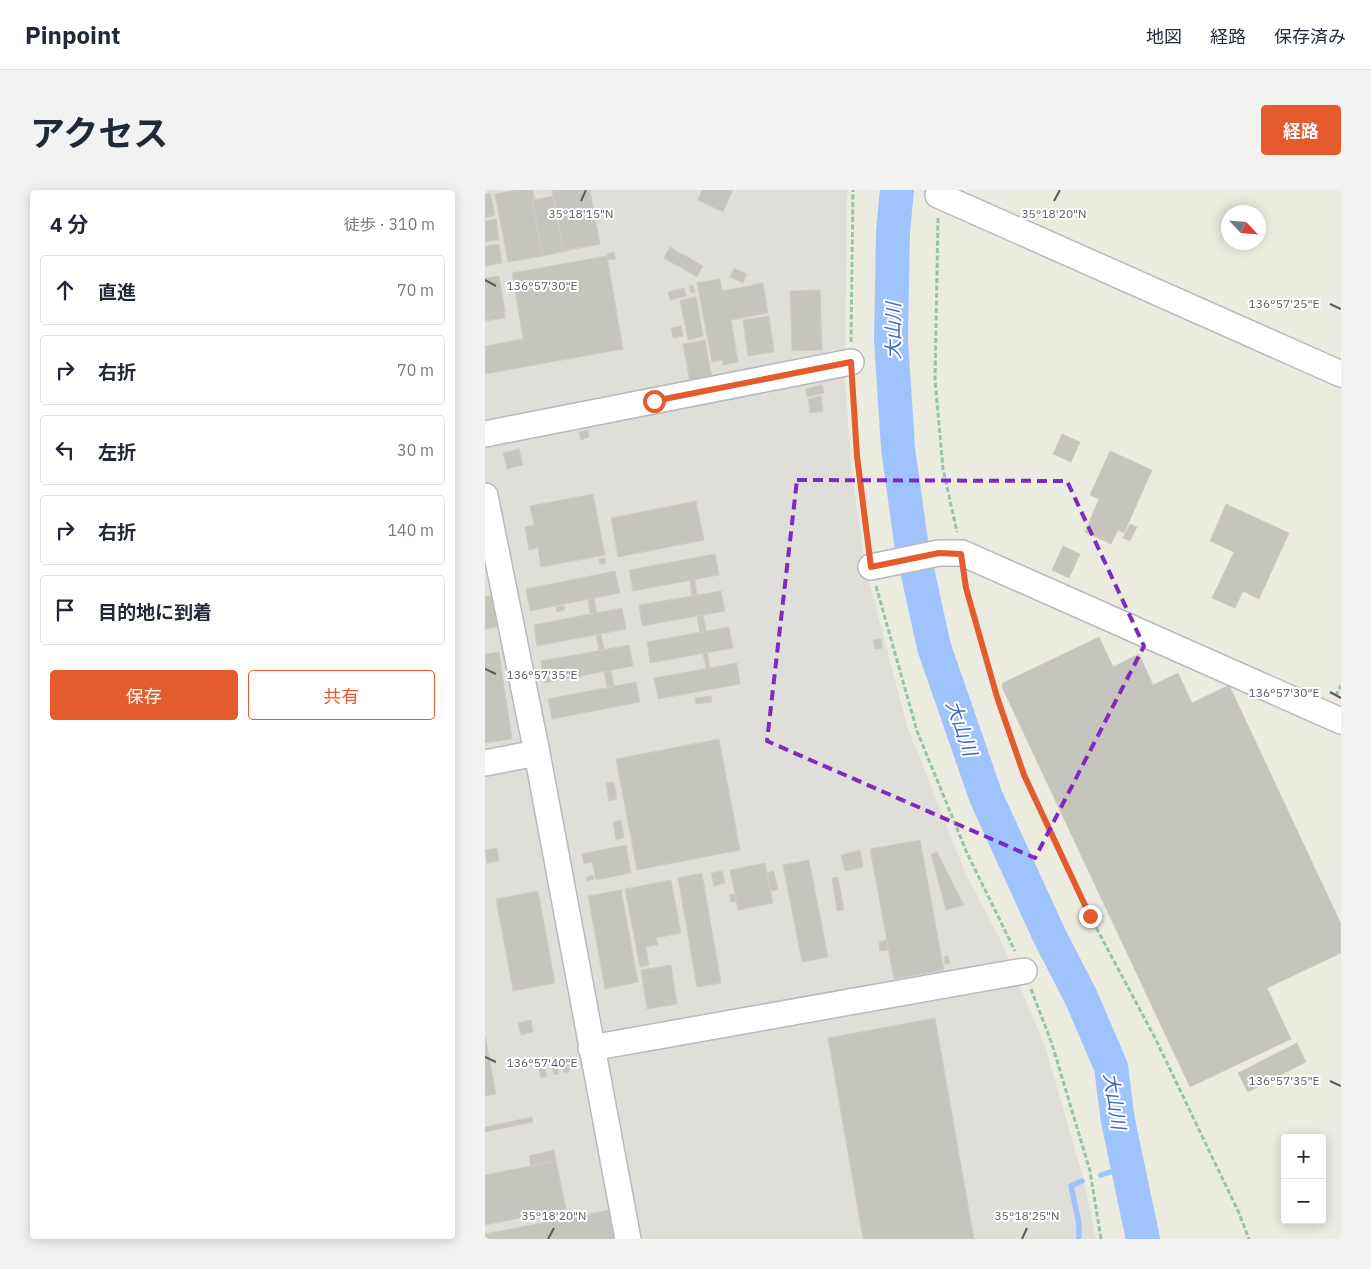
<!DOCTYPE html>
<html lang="ja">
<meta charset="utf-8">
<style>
body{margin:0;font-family:"IBM Plex Sans","Noto Sans JP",sans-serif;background:#f2f2f3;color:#1f2937}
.controls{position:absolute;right:15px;bottom:15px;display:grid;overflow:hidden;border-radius:5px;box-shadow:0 2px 12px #0003}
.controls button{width:45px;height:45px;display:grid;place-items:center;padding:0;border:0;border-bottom:1px solid #e0e1e3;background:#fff;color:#1f2937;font:25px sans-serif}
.compass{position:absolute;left:736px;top:15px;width:45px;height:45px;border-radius:50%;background:#fff;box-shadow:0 2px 12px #0003;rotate:116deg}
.stop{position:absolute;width:15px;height:15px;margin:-11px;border:4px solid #e45b2d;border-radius:50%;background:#fff}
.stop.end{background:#e45b2d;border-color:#fff;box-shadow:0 1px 5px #0008}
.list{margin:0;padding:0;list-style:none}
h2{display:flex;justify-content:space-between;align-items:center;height:65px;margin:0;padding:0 20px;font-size:21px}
h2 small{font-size:16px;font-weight:400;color:#747a83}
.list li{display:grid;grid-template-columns:32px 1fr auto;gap:15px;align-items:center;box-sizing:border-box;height:70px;margin:0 10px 10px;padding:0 10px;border:1px solid #e0e1e3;border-radius:5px}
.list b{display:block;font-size:19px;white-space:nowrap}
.list em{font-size:16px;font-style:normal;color:#747a83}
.actions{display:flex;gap:10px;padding:15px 20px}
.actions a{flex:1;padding:11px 0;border:1px solid #e45b2d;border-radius:5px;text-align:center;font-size:18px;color:#e45b2d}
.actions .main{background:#e45b2d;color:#fff}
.icon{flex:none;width:28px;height:28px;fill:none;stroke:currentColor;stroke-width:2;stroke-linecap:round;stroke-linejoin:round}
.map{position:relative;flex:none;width:856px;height:1049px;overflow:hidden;border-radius:5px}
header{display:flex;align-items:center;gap:30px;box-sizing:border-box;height:70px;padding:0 25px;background:#fff;border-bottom:1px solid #e0e1e3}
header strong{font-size:24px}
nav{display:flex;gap:28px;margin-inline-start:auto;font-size:18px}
.intro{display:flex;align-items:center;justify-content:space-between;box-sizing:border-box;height:120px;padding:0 30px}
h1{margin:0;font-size:35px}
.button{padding:12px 22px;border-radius:5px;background:#e45b2d;color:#fff;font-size:18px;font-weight:700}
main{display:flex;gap:30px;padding:0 30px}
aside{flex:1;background:#fff;border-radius:5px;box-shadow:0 2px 12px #0003}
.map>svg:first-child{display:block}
.industrial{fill:#dfded8}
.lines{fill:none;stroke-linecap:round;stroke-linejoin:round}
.stream{stroke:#9fc4fd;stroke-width:5.5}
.river{stroke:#9fc4fd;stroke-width:34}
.building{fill:#c6c5bd;stroke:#d0cebf}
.minor-casing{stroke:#b8b9bf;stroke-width:28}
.path{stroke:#96c4ab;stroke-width:3;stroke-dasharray:5 2.5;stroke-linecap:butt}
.minor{stroke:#fff;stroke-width:25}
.route{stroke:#e45b2d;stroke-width:6}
.marked{fill:none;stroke:#7b2cbf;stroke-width:4;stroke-dasharray:10 6;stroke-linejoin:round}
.ticks{fill:none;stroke:#595b61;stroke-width:2}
.labels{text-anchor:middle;stroke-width:4;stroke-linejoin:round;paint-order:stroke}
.water-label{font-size:19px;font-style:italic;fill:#436abf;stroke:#fff}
.ticks-label{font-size:12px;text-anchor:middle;fill:#595b61;stroke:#fff;stroke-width:4;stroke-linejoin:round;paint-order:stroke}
</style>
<header>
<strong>Pinpoint</strong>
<nav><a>地図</a><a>経路</a><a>保存済み</a></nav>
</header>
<div class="intro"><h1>アクセス</h1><a class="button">経路</a></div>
<main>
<aside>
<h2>4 分<small>徒歩 · 310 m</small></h2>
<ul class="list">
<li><svg class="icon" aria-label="ahead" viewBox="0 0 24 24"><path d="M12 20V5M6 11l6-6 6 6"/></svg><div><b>直進</b></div><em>70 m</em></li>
<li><svg class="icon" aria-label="right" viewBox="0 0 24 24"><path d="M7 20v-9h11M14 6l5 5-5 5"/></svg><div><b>右折</b></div><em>70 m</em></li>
<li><svg class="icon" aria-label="left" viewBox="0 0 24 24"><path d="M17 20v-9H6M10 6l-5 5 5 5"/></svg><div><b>左折</b></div><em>30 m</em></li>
<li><svg class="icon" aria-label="right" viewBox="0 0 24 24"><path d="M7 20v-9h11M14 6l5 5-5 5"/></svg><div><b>右折</b></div><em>140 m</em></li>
<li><svg class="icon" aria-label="arrive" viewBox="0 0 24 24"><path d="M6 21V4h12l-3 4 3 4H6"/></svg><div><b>目的地に到着</b></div></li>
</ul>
<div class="actions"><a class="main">保存</a><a>共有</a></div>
</aside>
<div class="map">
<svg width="856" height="1049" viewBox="0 0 856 1049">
<rect width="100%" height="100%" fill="#ecebe0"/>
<path class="industrial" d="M0,0H362L360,187L366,275L380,376L422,536L482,687L514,747L560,856L599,991L611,1049H0Z"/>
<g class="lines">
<path class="stream" d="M616,985L642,976
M594,1049V1034L586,996L597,991"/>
<path class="river" d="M412,0L408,42L406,149L413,258L426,352L449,457L501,607L565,747L596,807L626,877L633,931L658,1049"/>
</g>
<path class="building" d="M30,0H48L49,9L47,10L58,66L23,72L10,4Z
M67,0H105L115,54L100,57V56L78,60Z
M217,0H248L238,22L213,10Z
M5,3L10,25L0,28V4Z
M68,6L78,60L100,56V57L58,66L47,10Z
M11,29L14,50L0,52V31Z
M14,54L17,73L0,76V56Z
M185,57L218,76L212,87L179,68Z
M129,62L131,69L123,70L122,64Z
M122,66L138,159L0,184V156L38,149L27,83Z
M249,78L262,84L258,93L245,87Z
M14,86L20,122L0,125V88Z
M235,89L237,101L278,93L283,123L246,130L253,172L238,175L237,170L227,172L212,93Z
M208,95L210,102L206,103L204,96Z
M199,98L201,106L185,110L183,102Z
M335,100L337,160L307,161L305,101Z
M211,107L218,146L203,150L195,110Z
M19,122L20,128L0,131V125Z
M284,126L289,162L263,166L258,130Z
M196,136L198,146L188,148L186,138Z
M220,150L227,188L205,193L198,154Z
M337,195L339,203L322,207L321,199Z
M336,206L338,221L325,223L323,209Z
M103,240L104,247L96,250L94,242Z
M577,244L595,252L586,272L568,264Z
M34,259L38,275L22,279L18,263Z
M625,261L667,280L639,343L633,340L626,354L600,342L614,309L605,305Z
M108,304L120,365L56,377L53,358L44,360L40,337L49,335L45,316Z
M211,311L219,350L133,367L126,328Z
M741,314L804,343L774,409L758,401L750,418L727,408L749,362L725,351Z
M645,334L652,337L645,351L638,348Z
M578,356L595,364L584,388L567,380Z
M230,364L234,385L148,401L144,380Z
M120,368L121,374H115L114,369Z
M130,381L135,403L45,421L41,399Z
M210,389L212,405L207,406L205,390Z
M236,401L240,421L157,436L154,415Z
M8,405L15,436L0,439V407Z
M109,408L112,423L105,425L103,409Z
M79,416L80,420L72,422L71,417Z
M137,418L141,439L52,456L49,435Z
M218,425L221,441L215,443L212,426Z
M244,437L248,458L165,473L162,452Z
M116,444L119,459L114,460L111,445Z
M614,447L628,477L654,464L668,495L693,483L707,513L744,495L856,734V763L782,798L806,849L705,897L517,497L518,493Z
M396,449L397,458L390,459L388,450Z
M144,455L148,476L60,493L56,471Z
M14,462L27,549L0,553V464Z
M222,462L225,478L221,479L218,463Z
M252,473L255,494L173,509L169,488Z
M126,481L129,496L122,498L119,482Z
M151,492L155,512L67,529L63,509Z
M226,506L227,512L211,514L210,508Z
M234,549L255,660L152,680L131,569Z
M129,592L132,609L124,611L121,593Z
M136,630L139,648L131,650L128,632Z
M435,650L459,780L409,789L385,659Z
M141,655L146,683L111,690L107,672L99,674L97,664Z
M12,658L14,671L2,673L0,660Z
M375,660L378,677L360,681L356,665Z
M452,662L479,715L461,720L446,664Z
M324,670L343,767L317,772L298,675Z
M280,673L288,713L253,720L245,680Z
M237,681L240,693L229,696L226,683Z
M289,681L293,699L286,701L282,683Z
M217,683L236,793L212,797L193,688Z
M108,685L109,689L102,691L101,687Z
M353,687L359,720L352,721L347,688Z
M186,690L196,743L171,748L173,755L161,757L164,775L155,777L140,699Z
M136,700L153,792L120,799L103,706Z
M53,701L70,793L28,801L11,709Z
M250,704L251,711L246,712L244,705Z
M402,750L403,760L395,761L394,752Z
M459,766H463L465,773L460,774Z
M186,775L192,814L162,819L156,780Z
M450,828L489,1049H378L343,848Z
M46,830L48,842L36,845L33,833Z
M0,845L11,904L0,906Z
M812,853L821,872L763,902L753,883Z
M82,870L85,882L79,883L77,871Z
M71,873L74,884L69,885L66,874Z
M59,875L62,887L56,888L53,876Z
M47,927L48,932L0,942V937Z
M69,960L71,971L46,976L44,966Z
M71,971L81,1019L0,1035V985Z
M124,1020L129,1049H0V1044Z"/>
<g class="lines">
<g class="minor-casing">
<path id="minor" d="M453,5L856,184
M0,244L366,172
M0,306L52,563L143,1049
M386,377L454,363H477L856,531
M0,573L52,563
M106,858L539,781"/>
</g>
<path class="path" d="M453,28L450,190L458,279L472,342
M366,152L368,0
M367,193L371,266L383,356
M480,388L481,398L512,507L539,585L605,726L670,848L754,1023L764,1049
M391,396L432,541L482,663L530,761
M851,506L856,495
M546,799L567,854L605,981L616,1049"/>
<use href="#minor" class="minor"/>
</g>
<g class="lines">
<path class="route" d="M169,211L366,172L372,266L386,377L454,363L476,364L481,398L512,507L539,585L605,726"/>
</g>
<path class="marked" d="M312,290L582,291L659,456L550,668L282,551Z"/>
<path class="ticks" d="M96,11L101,0M569,11L575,0M0,90L11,96M845,114L856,119M0,479L11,484M845,502L856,508M0,867L11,872M845,891L856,896M63,1049L69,1038M537,1049L542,1038"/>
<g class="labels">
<g class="water-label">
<text transform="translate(408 141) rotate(-90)" y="7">大山川</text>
<text transform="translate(477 538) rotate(71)" y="7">大山川</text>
<text transform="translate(630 911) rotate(81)" y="7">大山川</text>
</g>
</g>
<g class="ticks-label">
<text x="96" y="28">35°18'15"N</text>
<text x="569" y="28">35°18'20"N</text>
<text x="57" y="100">136°57'30"E</text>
<text x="799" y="118">136°57'25"E</text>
<text x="57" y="489">136°57'35"E</text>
<text x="799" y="507">136°57'30"E</text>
<text x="57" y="877">136°57'40"E</text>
<text x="799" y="895">136°57'35"E</text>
<text x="69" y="1030">35°18'20"N</text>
<text x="542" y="1030">35°18'25"N</text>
</g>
</svg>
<div class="controls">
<button>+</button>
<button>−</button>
</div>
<svg class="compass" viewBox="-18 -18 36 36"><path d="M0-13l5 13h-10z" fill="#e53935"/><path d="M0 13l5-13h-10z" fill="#747a83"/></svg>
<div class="stop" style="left:169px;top:211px"></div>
<div class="stop end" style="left:605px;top:726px"></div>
</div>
</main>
